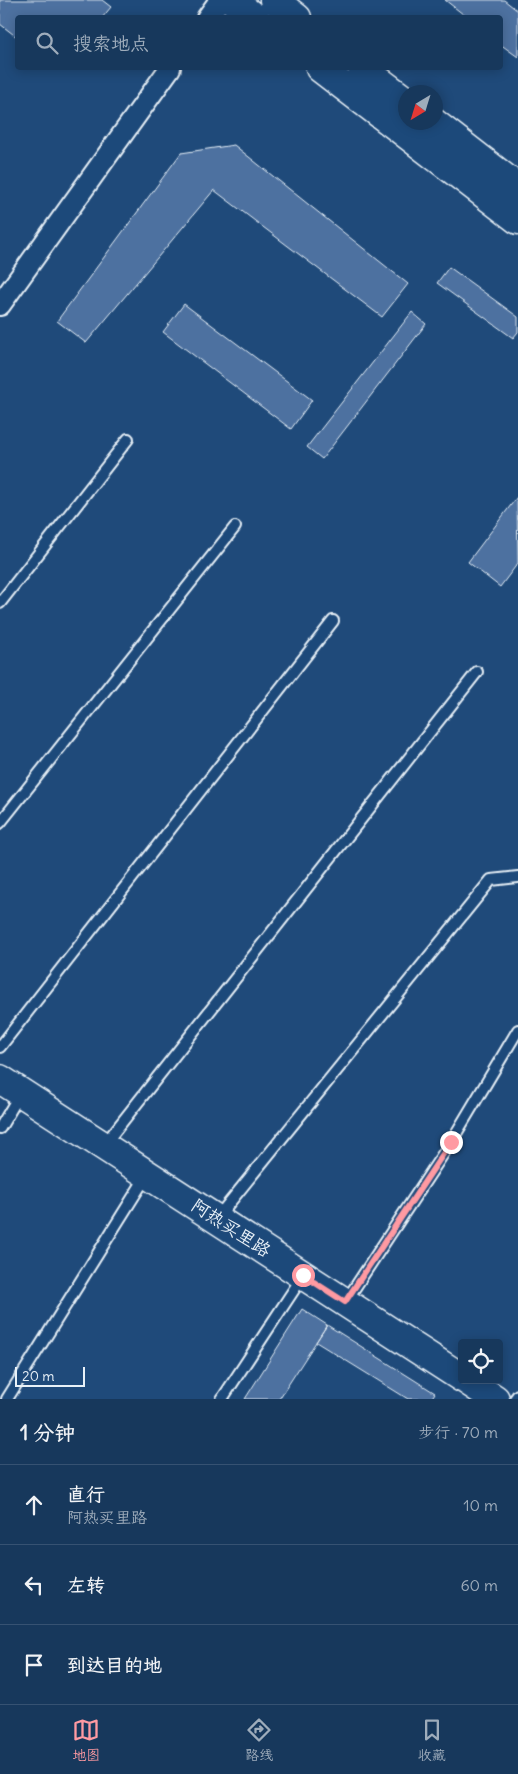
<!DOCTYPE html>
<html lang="zh">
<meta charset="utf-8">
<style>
body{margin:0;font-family:Delius,"LXGW WenKai TC",sans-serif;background:#244365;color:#f1f3f6}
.controls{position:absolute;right:15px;bottom:15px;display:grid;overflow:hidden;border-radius:5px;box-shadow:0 2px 12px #0003}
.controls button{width:45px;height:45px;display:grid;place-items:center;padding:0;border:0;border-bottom:1px solid #365272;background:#17385c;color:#f1f3f6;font:25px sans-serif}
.compass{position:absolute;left:398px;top:85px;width:45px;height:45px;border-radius:50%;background:#17385c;box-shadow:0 2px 12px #0003;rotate:218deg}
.scale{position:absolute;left:15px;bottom:12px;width:70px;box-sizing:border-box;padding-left:5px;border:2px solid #e8f1f8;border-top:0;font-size:14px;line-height:18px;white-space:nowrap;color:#e8f1f8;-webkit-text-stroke:4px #1f4a7a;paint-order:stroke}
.stop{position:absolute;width:15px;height:15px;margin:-11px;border:4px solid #ff9aa2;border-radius:50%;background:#fff}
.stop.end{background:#ff9aa2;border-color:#fff;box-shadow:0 1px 5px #0008}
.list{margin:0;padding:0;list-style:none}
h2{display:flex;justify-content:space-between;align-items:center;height:65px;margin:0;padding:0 20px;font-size:21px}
h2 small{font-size:16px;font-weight:400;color:#9eacbb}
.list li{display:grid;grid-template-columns:32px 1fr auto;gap:15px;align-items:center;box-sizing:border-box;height:80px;padding:0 20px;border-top:1px solid #365272}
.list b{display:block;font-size:19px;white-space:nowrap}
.list p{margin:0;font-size:16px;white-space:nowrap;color:#9eacbb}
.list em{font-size:16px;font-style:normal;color:#9eacbb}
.icon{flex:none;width:28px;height:28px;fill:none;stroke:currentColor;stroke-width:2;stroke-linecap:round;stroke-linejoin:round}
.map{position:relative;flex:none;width:518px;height:1399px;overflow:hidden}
.search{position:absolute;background:#17385c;box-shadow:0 2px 12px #0003;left:15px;right:15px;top:15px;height:55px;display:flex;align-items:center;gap:12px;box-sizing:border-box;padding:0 18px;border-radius:5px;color:#9eacbb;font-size:19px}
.sheet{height:305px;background:#17385c}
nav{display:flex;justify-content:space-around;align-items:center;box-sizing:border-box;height:70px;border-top:1px solid #365272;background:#17385c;font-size:14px;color:#9eacbb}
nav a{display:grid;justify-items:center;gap:2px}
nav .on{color:#ff9aa2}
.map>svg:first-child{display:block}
.building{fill:#4e71a0;stroke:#e8f1f8}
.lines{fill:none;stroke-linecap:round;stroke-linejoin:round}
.lane-casing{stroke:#e8f1f8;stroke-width:14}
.street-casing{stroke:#e8f1f8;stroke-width:24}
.secondary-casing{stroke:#e8f1f8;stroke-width:31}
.lane{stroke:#1f4a7a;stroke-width:10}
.street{stroke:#1f4a7a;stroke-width:20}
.secondary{stroke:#1f4a7a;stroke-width:28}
.route{stroke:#ff9aa2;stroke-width:6}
.labels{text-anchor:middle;stroke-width:4;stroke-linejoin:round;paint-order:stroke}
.street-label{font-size:18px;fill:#e8f1f8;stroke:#1f4a7a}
</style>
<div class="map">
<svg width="518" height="1399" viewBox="0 0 518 1399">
<rect width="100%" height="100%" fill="#1f4a7a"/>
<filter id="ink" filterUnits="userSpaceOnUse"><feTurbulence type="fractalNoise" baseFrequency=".02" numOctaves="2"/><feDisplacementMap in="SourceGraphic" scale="10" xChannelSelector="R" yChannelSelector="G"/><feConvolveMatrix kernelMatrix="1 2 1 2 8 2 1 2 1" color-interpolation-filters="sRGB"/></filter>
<g filter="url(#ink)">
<path class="building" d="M0,0H102L111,7L102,18H18V38L0,24Z
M445,0H504L518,11V57L500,44V18H468Z
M234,145L408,284L382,317L214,190L86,343L57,321L181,153Z
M449,267L518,317V332L513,338L437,283Z
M184,304L312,400L291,429L163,332Z
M412,312L426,324L322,459L307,447Z
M517,497L518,563L500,587L468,562Z
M302,1309L327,1325L279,1399H245Z
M327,1325L435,1393L431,1399H408L316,1342Z"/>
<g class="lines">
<g class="lane-casing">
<path id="lane" d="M0,603L128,439
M0,823L235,527
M0,1047L333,621
M0,1128L20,1094
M104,1145L477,672
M217,1218L491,880L518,877
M346,1301L451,1142L518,1030
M7,1399L147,1175
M222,1399L303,1276
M515,1399L518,1395"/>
</g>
<g class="street-casing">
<path id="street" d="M207,18L220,0
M0,305L170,68"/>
</g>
<g class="secondary-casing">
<path id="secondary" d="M232,0L255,18
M274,0L297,18
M320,68L518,220
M362,68L406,101
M433,122L518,188
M0,1079L462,1378
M466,1380L495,1399"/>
</g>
<use href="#lane" class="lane"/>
<use href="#street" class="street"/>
<use href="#secondary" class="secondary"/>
</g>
</g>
<g class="lines" filter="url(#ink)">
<path class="route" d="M303,1275L345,1302L451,1142"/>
</g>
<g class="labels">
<g class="street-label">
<text transform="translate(231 1228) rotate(33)" y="6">阿热买里路</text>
</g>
</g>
</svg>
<div class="controls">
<button><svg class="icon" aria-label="locate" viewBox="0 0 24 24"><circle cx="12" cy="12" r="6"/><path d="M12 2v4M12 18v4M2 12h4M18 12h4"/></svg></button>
</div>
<svg class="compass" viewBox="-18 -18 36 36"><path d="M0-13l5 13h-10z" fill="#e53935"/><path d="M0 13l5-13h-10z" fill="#9eacbb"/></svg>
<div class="scale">20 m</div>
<div class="stop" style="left:303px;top:1275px"></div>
<div class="stop end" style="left:451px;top:1142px"></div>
<div class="search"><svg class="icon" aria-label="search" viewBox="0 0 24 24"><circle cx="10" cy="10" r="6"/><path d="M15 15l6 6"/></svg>搜索地点</div>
</div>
<section class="sheet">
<h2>1 分钟<small>步行 · 70 m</small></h2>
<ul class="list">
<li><svg class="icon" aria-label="ahead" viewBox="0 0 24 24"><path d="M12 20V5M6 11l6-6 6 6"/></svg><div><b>直行</b><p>阿热买里路</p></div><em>10 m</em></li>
<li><svg class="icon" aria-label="left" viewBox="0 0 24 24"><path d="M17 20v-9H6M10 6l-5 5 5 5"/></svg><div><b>左转</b></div><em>60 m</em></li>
<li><svg class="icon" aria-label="arrive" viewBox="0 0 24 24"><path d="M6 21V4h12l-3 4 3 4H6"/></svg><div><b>到达目的地</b></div></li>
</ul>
</section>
<nav>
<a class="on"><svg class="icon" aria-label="map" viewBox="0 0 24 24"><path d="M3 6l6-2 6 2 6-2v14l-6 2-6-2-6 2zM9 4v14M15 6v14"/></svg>地图</a>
<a><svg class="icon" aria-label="directions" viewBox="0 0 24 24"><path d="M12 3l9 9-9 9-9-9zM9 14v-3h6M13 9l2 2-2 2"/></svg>路线</a>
<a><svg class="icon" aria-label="saved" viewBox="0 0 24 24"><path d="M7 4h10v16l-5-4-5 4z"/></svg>收藏</a>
</nav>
